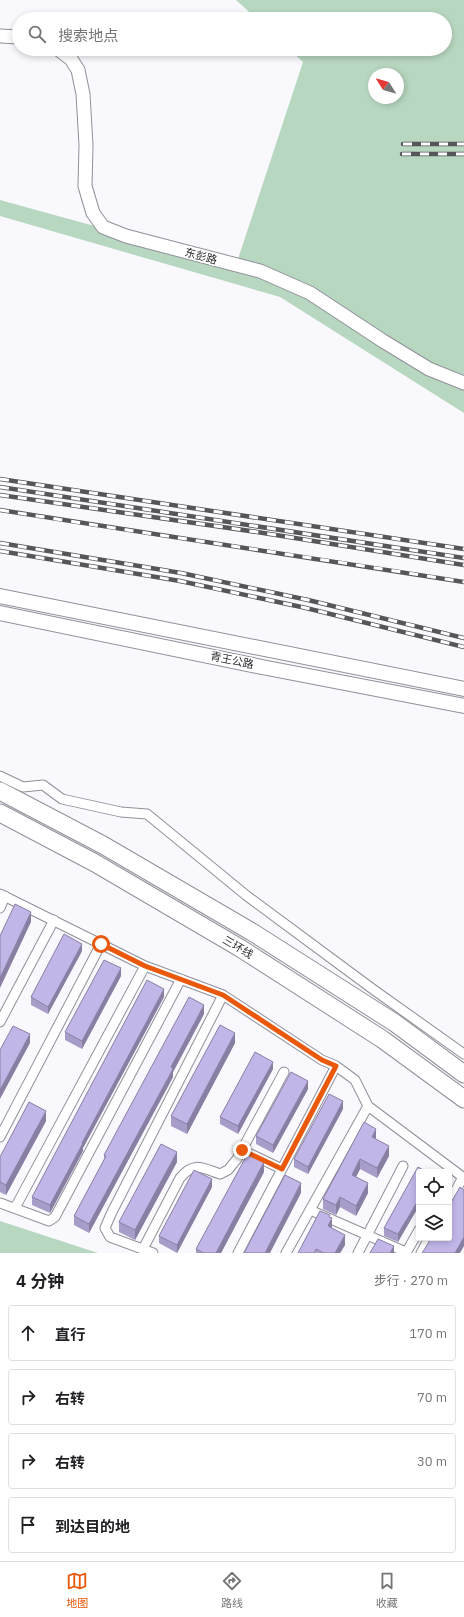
<!DOCTYPE html>
<html lang="zh">
<meta charset="utf-8">
<style>
body{margin:0;font-family:"IBM Plex Sans","Noto Sans SC",sans-serif;background:#f6f6f6;color:#202124}
.controls{position:absolute;right:12px;bottom:12px;display:grid;overflow:hidden;border-radius:4px;box-shadow:0 2px 6px #0003}
.controls button{width:36px;height:36px;display:grid;place-items:center;padding:0;border:0;border-bottom:1px solid #e0e0e0;background:#fff;color:#202124;font:20px sans-serif}
.compass{position:absolute;left:368px;top:68px;width:36px;height:36px;border-radius:50%;background:#fff;box-shadow:0 2px 6px #0003;rotate:307deg}
.stop{position:absolute;width:12px;height:12px;margin:-9px;border:3px solid #ea580c;border-radius:50%;background:#fff}
.stop.end{background:#ea580c;border-color:#fff;box-shadow:0 1px 4px #0008}
.list{margin:0;padding:0;list-style:none}
h2{display:flex;justify-content:space-between;align-items:center;height:52px;margin:0;padding:0 16px;font-size:17px}
h2 small{font-size:13px;font-weight:400;color:#757577}
.list li{display:grid;grid-template-columns:26px 1fr auto;gap:12px;align-items:center;box-sizing:border-box;height:56px;margin:0 8px 8px;padding:0 8px;border:1px solid #e0e0e0;border-radius:4px}
.list b{display:block;font-size:15px;white-space:nowrap}
.list em{font-size:13px;font-style:normal;color:#757577}
.icon{flex:none;width:22px;height:22px;fill:none;stroke:currentColor;stroke-width:2;stroke-linecap:round;stroke-linejoin:round}
.map{position:relative;flex:none;width:464px;height:1253px;overflow:hidden}
.search{position:absolute;background:#fff;box-shadow:0 2px 6px #0003;left:12px;right:12px;top:12px;height:44px;display:flex;align-items:center;gap:10px;box-sizing:border-box;padding:0 14px;border-radius:22px;color:#757577;font-size:15px}
.sheet{height:308px;background:#fff}
nav{display:flex;justify-content:space-around;align-items:center;box-sizing:border-box;height:56px;border-top:1px solid #e0e0e0;background:#fff;font-size:11px;color:#757577}
nav a{display:grid;justify-items:center;gap:2px}
nav .on{color:#ea580c}
.map>svg:first-child{display:block}
.green{fill:#b8d7c0;fill-rule:evenodd}
.lines{fill:none;stroke-linecap:round;stroke-linejoin:round}
.street-casing{stroke:#90909a;stroke-width:11}
.secondary-casing{stroke:#90909a;stroke-width:15}
.primary-casing{stroke:#90909a;stroke-width:16}
.highway-casing{stroke:#90909a;stroke-width:19}
.street{stroke:#fff;stroke-width:9}
.secondary{stroke:#fff;stroke-width:13}
.primary{stroke:#fff;stroke-width:14}
.highway{stroke:#fff;stroke-width:17}
.rail-casing{stroke:#565559;stroke-width:4.5}
.rail{stroke:#fff;stroke-width:3;stroke-dasharray:9;stroke-linecap:butt}
.wall{fill:#a79dc8}
.shaded-wall{fill:#887fa3}
.building{fill:#c2b6e9;stroke:#887fa3}
.route{stroke:#ea580c;stroke-width:5}
.labels{text-anchor:middle;stroke-width:3;stroke-linejoin:round;paint-order:stroke}
.street-label{font-size:11px;fill:#29282c;stroke:#fff}
</style>
<div class="map">
<svg width="464" height="1253" viewBox="0 0 464 1253">
<rect width="100%" height="100%" fill="#f9f9fd"/>
<path class="green" d="M236,0H464V413L280,297L0,216V200L236,265L303,62L289,49H445V19H257ZM374,74H398V98H374Z
M0,1221L98,1253H0Z"/>
<g class="lines">
<g class="street-casing">
<path id="street" d="M0,776L23,787L43,785L62,799L121,812L147,814L247,896L374,990L464,1054
M0,894L145,966L223,995L322,1060L336,1066L355,1080L368,1106L464,1178
M0,908L5,896
M0,1022L54,920
M0,1137L101,944
M242,1150L282,1169
M0,1203L49,1221L55,1217L181,979
M449,1203L463,1177
M15,1208L145,966
M310,1210L406,1252
M143,1249L180,1178C194,1161 202,1168 220,1174L228,1170L237,1159L284,1072
M153,1253L110,1237L105,1228L111,1214L223,995
M238,1253L336,1066
M286,1253L368,1106
M358,1253L403,1166
M406,1253L419,1230
M421,1253L429,1238"/>
</g>
<g class="secondary-casing">
<path id="secondary" d="M0,36L19,37
M58,49L71,59L78,70L83,94L86,145L85,186L93,213L103,227L126,236L260,271L310,293L383,341L429,369L464,383"/>
</g>
<g class="primary-casing">
<path id="primary" d="M0,596L464,689
M0,613L267,668L464,706"/>
</g>
<g class="highway-casing">
<path id="highway" d="M0,791L103,845L252,932L395,1023L464,1074
M0,813L95,863L240,948L382,1039L464,1099"/>
</g>
<use href="#street" class="street"/>
<use href="#secondary" class="secondary"/>
<use href="#primary" class="primary"/>
<use href="#highway" class="highway"/>
<g class="rail-casing">
<path id="rail" d="M403,144H464
M402,154H464
M0,479L464,549
M0,487L464,558
M0,495L257,532L464,565
M0,510C155,535 310,557 464,582
M0,543L181,573L308,600L464,638
M0,551L180,581L306,608L464,647"/>
</g>
<use href="#rail" class="rail"/>
</g>
<path class="wall" d="M82,951L48,1014L31,1005V997Z
M121,976L82,1049L65,1040V1032Z
M164,997L83,1148V1151L50,1213L32,1205V1197Z
M204,1014L173,1072V1077L89,1233L74,1225V1216L104,1160V1155Z
M235,1043L187,1134L171,1126V1116Z
M273,1069L238,1134L220,1124V1117Z
M308,1089L273,1153L256,1144V1136Z
M343,1109L308,1174L294,1167V1159Z
M46,1121L6,1195L0,1192V1157Z
M376,1139L389,1156L377,1178L360,1169L356,1177L368,1193L356,1216L340,1207L336,1215L323,1209V1199Z
M177,1162L135,1240L119,1232V1222Z
M264,1172L221,1253H196V1249Z
M427,1172L398,1242L384,1236V1228Z
M212,1187L177,1253L159,1243V1236Z
M330,1217L332,1228L345,1245L340,1253H298Z"/>
<path class="shaded-wall" d="M31,912V922L0,988V978Z
M82,944V951L48,1014V1007Z
M121,968V976L82,1049V1041Z
M164,989V997L83,1148V1151L50,1213V1205L82,1143Z
M204,1005V1014L173,1072V1077L89,1233V1224L171,1067Z
M235,1033V1043L187,1134V1124Z
M30,1034V1043L0,1099V1090Z
M273,1062V1069L238,1134V1126Z
M308,1081V1089L273,1153V1145Z
M343,1101V1109L308,1174V1167Z
M46,1111V1121L6,1195V1185Z
M376,1129V1139L372,1137Z
M389,1146V1156L377,1178V1168Z
M177,1152V1162L135,1240V1230Z
M360,1159V1169L352,1185V1175Z
M264,1162V1172L221,1253H216Z
M212,1179V1187L177,1253V1245Z
M301,1183V1193L270,1253H265Z
M368,1183V1193L356,1216V1206Z
M340,1197V1207L336,1215V1205Z
M419,1199V1206L398,1242V1234Z
M330,1215V1223L332,1218V1228L328,1226Z
M345,1235V1245L340,1253H335Z
M464,1237V1246L460,1253H455Z
M394,1246V1253H390Z"/>
<path class="building" d="M15,904L31,912L0,978V936Z
M64,934L82,944L48,1007L31,997Z
M104,960L121,968L82,1041L65,1032Z
M147,980L164,989L82,1143H83L50,1205L32,1197Z
M189,997L204,1005L171,1067L173,1069L89,1224L74,1216L106,1156L104,1155Z
M220,1025L235,1033L187,1124L171,1116Z
M13,1026L30,1034L0,1090V1050Z
M255,1052L273,1062L238,1126L220,1117Z
M291,1072L308,1081L273,1145L256,1136Z
M329,1094L343,1101L308,1167L294,1159Z
M29,1102L46,1111L6,1185L0,1182V1157Z
M364,1122L376,1129L372,1137L389,1146L377,1168L360,1159L352,1175L368,1183L356,1206L340,1197L336,1205L323,1199Z
M161,1144L177,1152L135,1230L119,1222Z
M248,1153L264,1162L216,1253H204L196,1249Z
M418,1167L427,1172H419V1199L398,1234L384,1228Z
M194,1170L212,1179L177,1245L159,1236Z
M285,1175L301,1183L265,1253H244Z
M460,1187L464,1190V1237L455,1253H422L426,1247L431,1238H449V1206Z
M320,1211L330,1215L329,1217L332,1218L328,1226L345,1235L335,1253H324L316,1249L314,1253H298Z
M378,1239L394,1246L390,1253H370Z"/>
<g class="lines">
<path class="route" d="M101,944L145,966L223,995L322,1060L336,1066L282,1169L242,1150"/>
</g>
<g class="labels">
<g class="street-label">
<text transform="translate(201 256) rotate(15)" y="4">东彭路</text>
<text transform="translate(232 660) rotate(12)" y="4">青王公路</text>
<text transform="translate(238 947) rotate(31)" y="4">三环线</text>
</g>
</g>
</svg>
<div class="controls">
<button><svg class="icon" aria-label="locate" viewBox="0 0 24 24"><circle cx="12" cy="12" r="6"/><path d="M12 2v4M12 18v4M2 12h4M18 12h4"/></svg></button>
<button><svg class="icon" aria-label="layers" viewBox="0 0 24 24"><path d="M12 4l9 5-9 5-9-5zM3 14l9 5 9-5"/></svg></button>
</div>
<svg class="compass" viewBox="-18 -18 36 36"><path d="M0-13l5 13h-10z" fill="#e53935"/><path d="M0 13l5-13h-10z" fill="#757577"/></svg>
<div class="stop" style="left:101px;top:944px"></div>
<div class="stop end" style="left:242px;top:1150px"></div>
<div class="search"><svg class="icon" aria-label="search" viewBox="0 0 24 24"><circle cx="10" cy="10" r="6"/><path d="M15 15l6 6"/></svg>搜索地点</div>
</div>
<section class="sheet">
<h2>4 分钟<small>步行 · 270 m</small></h2>
<ul class="list">
<li><svg class="icon" aria-label="ahead" viewBox="0 0 24 24"><path d="M12 20V5M6 11l6-6 6 6"/></svg><div><b>直行</b></div><em>170 m</em></li>
<li><svg class="icon" aria-label="right" viewBox="0 0 24 24"><path d="M7 20v-9h11M14 6l5 5-5 5"/></svg><div><b>右转</b></div><em>70 m</em></li>
<li><svg class="icon" aria-label="right" viewBox="0 0 24 24"><path d="M7 20v-9h11M14 6l5 5-5 5"/></svg><div><b>右转</b></div><em>30 m</em></li>
<li><svg class="icon" aria-label="arrive" viewBox="0 0 24 24"><path d="M6 21V4h12l-3 4 3 4H6"/></svg><div><b>到达目的地</b></div></li>
</ul>
</section>
<nav>
<a class="on"><svg class="icon" aria-label="map" viewBox="0 0 24 24"><path d="M3 6l6-2 6 2 6-2v14l-6 2-6-2-6 2zM9 4v14M15 6v14"/></svg>地图</a>
<a><svg class="icon" aria-label="directions" viewBox="0 0 24 24"><path d="M12 3l9 9-9 9-9-9zM9 14v-3h6M13 9l2 2-2 2"/></svg>路线</a>
<a><svg class="icon" aria-label="saved" viewBox="0 0 24 24"><path d="M7 4h10v16l-5-4-5 4z"/></svg>收藏</a>
</nav>
